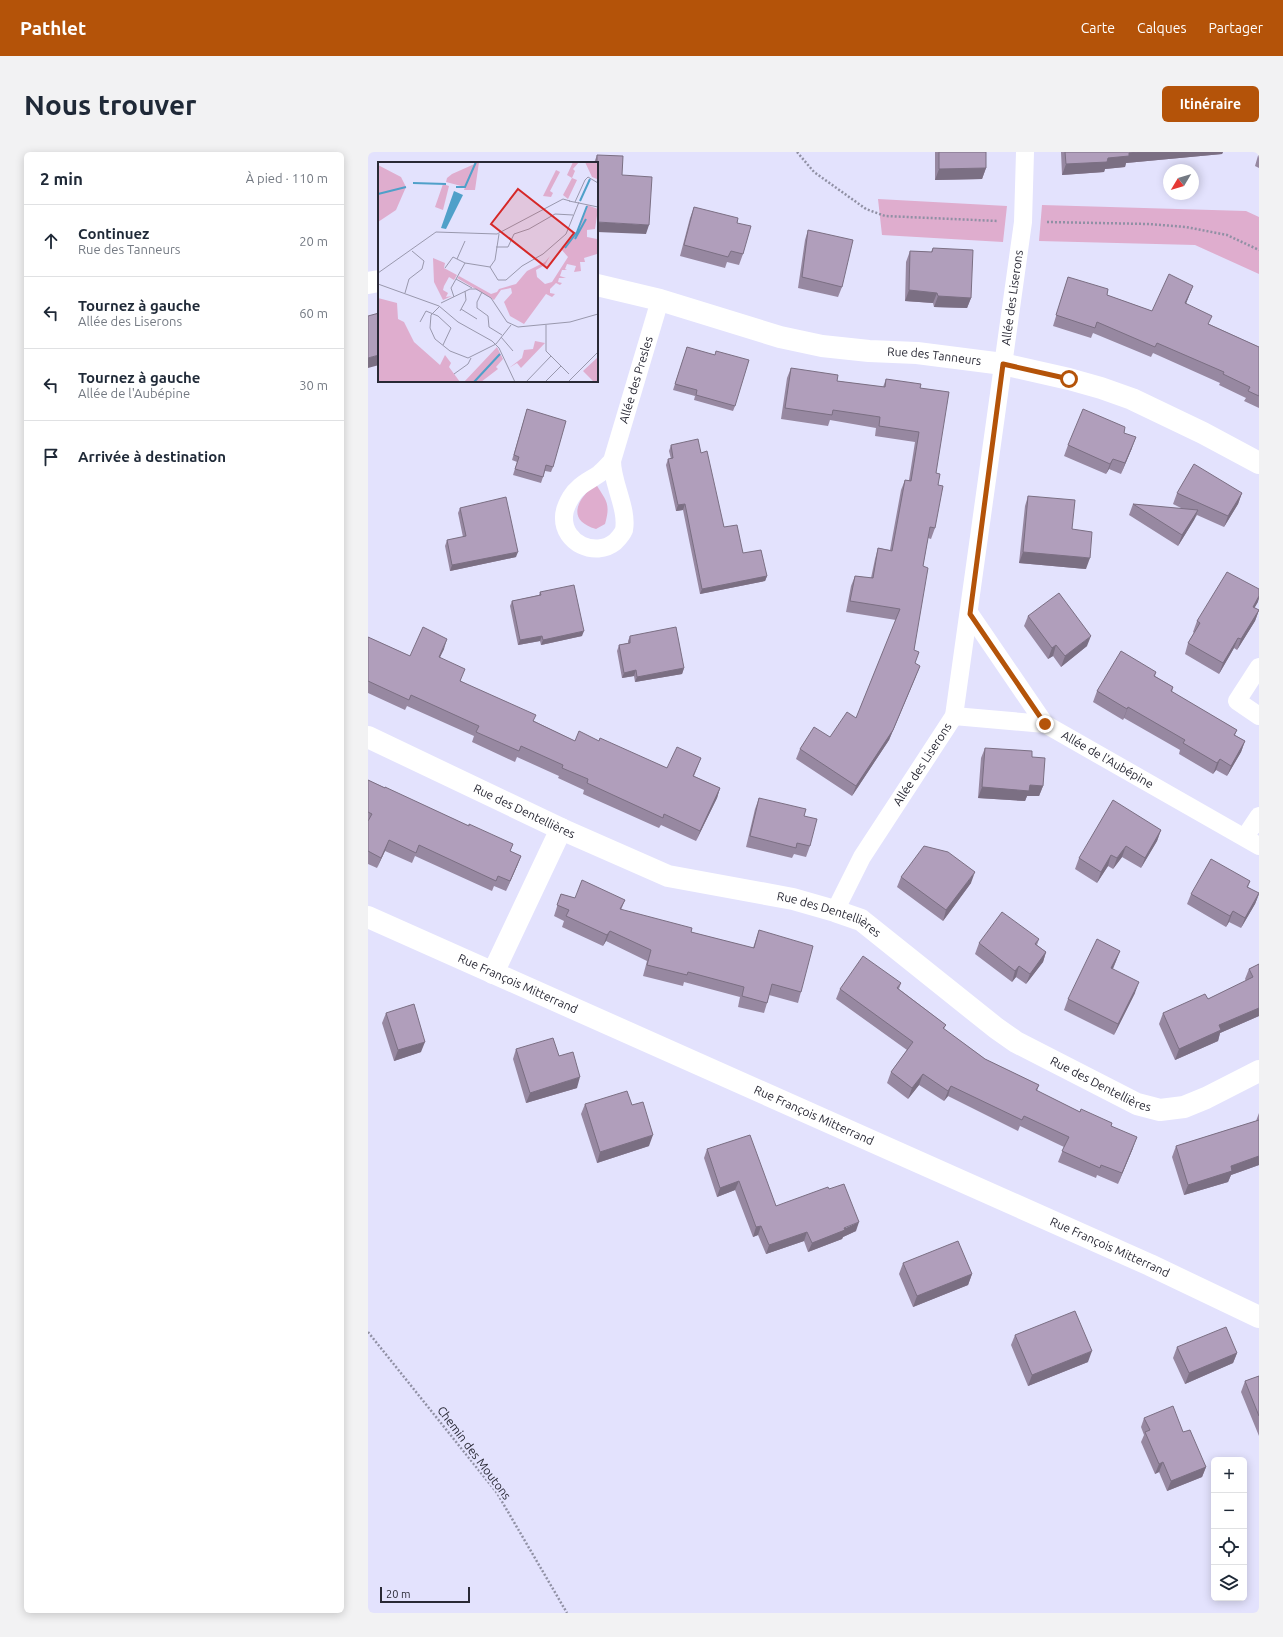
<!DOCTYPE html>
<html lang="fr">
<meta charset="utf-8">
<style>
body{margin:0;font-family:Ubuntu,sans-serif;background:#f2f2f3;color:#1f2937}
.controls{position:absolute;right:12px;bottom:12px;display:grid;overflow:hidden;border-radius:6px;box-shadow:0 2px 10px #0003}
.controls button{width:36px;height:36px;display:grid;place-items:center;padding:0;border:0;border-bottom:1px solid #e0e1e3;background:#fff;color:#1f2937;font:20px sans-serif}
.compass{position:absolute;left:795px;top:12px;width:36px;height:36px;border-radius:50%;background:#fff;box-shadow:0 2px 10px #0003;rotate:232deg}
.scale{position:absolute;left:12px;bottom:10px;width:90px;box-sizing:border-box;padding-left:4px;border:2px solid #292935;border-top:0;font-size:11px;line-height:14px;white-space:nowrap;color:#292935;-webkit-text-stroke:3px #e3e2fd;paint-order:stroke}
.stop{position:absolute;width:12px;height:12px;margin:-9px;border:3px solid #b45309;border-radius:50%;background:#fff}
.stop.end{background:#b45309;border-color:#fff;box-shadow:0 1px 4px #0008}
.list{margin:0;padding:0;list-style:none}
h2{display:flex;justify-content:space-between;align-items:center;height:52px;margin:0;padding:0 16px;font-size:17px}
h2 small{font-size:13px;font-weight:400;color:#747a83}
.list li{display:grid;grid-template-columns:26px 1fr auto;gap:12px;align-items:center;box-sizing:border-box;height:72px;padding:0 16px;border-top:1px solid #e0e1e3}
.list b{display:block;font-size:15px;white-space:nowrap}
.list p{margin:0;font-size:13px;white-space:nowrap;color:#747a83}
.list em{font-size:13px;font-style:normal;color:#747a83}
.icon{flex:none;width:22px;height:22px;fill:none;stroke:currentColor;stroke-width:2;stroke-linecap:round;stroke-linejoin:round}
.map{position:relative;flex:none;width:891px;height:1461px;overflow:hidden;border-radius:6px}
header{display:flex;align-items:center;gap:24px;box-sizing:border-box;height:56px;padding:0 20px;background:#b45309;color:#fff}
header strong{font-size:19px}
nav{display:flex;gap:22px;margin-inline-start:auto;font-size:14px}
.intro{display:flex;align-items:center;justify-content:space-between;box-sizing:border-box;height:96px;padding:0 24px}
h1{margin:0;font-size:28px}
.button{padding:10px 18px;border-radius:6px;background:#b45309;color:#fff;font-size:14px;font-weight:700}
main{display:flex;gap:24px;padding:0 24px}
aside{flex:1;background:#fff;border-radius:6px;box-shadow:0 2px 10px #0003}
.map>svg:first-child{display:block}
.green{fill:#dfadce}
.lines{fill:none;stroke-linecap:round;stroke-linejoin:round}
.path{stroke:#9090a4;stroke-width:2.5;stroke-dasharray:2 2;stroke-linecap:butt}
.lane{stroke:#fff;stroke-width:18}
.street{stroke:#fff;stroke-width:22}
.wall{fill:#9788a1}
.shaded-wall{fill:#7b6f83}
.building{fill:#b09ebb;stroke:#7b6f83}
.route{stroke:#b45309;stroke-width:5}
.labels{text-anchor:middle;stroke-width:4;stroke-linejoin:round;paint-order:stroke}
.street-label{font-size:12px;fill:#292935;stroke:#e3e2fd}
.inset-river{fill:none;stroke:#4fa0c9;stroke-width:2}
.inset-road{fill:none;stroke:#9998ad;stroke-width:1}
.view{fill:#d62828;fill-opacity:0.15;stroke:#d62828;stroke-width:2}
.inset-edge{fill:none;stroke:#292935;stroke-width:2}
</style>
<header>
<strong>Pathlet</strong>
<nav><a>Carte</a><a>Calques</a><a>Partager</a></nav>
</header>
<div class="intro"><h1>Nous trouver</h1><a class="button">Itinéraire</a></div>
<main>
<aside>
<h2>2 min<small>À pied · 110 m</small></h2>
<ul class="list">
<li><svg class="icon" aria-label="ahead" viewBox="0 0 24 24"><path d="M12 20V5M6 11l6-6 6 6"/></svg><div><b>Continuez</b><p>Rue des Tanneurs</p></div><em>20 m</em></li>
<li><svg class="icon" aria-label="left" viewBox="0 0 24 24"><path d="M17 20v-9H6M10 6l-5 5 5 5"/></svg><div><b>Tournez à gauche</b><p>Allée des Liserons</p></div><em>60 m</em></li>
<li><svg class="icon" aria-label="left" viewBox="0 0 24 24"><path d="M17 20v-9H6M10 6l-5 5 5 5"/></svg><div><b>Tournez à gauche</b><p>Allée de l'Aubépine</p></div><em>30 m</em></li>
<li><svg class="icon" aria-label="arrive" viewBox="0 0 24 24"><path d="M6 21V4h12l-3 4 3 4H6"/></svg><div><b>Arrivée à destination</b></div></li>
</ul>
</aside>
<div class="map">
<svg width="891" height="1461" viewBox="0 0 891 1461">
<rect width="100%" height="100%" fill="#e3e2fd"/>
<path class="green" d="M510,47L639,54L635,90L514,83Z
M674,53L878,59L891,65V122L827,93L671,89Z
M228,332C238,349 243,351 237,372L228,377C197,368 210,346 228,332Z"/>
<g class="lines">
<path class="path" d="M429,0L446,20L498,57L517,64L630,69
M679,70L781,72L818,75L859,83L891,98
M0,1180L129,1341L199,1461"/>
<g class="lane">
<path id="s1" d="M244,309C244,331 260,357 256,378C254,383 251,386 247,390C227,406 195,391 196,365C196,359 200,350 203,345C210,333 221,329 231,322C236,318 240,313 244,309L292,148"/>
<path id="s2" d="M602,462L677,572L891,694"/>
<path d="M891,515L869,549L891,564"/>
<path d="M586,564L677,572"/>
<path d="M877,685L891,664"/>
<path id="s3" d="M467,759L494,705L586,564L655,70L657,0"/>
</g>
<g class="street">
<path d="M0,131L11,129"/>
<path id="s4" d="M229,133L292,148L412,185L454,194L501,199L549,201L635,212L701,227L733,236L764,247L835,281L891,311"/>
<path id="s5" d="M0,585L193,677L300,724L425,747L467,759L493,768L628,876L648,890L769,952L792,958L816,955L838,946L891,919"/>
<path id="s6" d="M0,765L782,1113L891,1165"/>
<path d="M125,821L193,677"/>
</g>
</g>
<path class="wall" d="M567,0H618V16L614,27L567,28Z
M693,0H855L854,2L758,11L757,15L737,17L736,20L694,23Z
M891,0V16L887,14Z
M229,3L254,23L278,82L229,11H226Z
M326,55L369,71L375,102L371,113L359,110L357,116L312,104L322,66Z
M440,78L474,135L470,145L430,136L437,88Z
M565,96L603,146L599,156L566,155L565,151L537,149L538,110L542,99L563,100Z
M700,125L739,143L784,159L825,134L818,151L841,172L891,195V256L876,249L878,246L851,233L852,231L785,201L783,205L725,181L723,186L685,174Z
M319,195L367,254L365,259L326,248L327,244L305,238Z
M423,216L469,229L515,235L518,227L552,236L570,333L567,376L563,387L560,386L555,414L546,498L548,524L521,588L484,644L428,607L432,597L462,585L488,566L528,468L478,460L483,434L487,424L503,426L507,407L510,396L522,398L533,338L537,328H541L547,290L507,284L508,276L462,268L460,274L413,267L419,226Z
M159,257L185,315L183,320L177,319L173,331L145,323L149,310L144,308Z
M756,281L764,296L753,322L741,317L738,322L696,304L700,293Z
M303,293L333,301L356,375L375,401L399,424L397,429L332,442L315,358L308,359L298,313L300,307H303L301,299Z
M809,341H874L870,352L856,375L829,363L826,368L810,394L761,363L765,352L815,357L805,352Z
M660,344L704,377L718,417L651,411L657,354Z
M92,356L148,405L82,419L77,394L79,388L95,385L90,361Z
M891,437V447L886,456L891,458L887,469L869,498L866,496L851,522L817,502L820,491L826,481L825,480L829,469Z
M172,440L214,484L173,493L172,489L150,493L142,454L144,449L171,443Z
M660,464L719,494L693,515L685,504L680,507L656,474Z
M262,484L316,516L314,522L267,530L266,524L254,526L249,499L251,493L260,491V489Z
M0,485L42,504L76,497L72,505L93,529L166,569L207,589H231L299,616L333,606L326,624L352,636L349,646L328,689L293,673L291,676L215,642L216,638L190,626L191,624L149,605L147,610L104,590L106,584L39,554L37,558L0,541Z
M788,520L787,524L805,535L804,540L869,578L867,583L877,589L873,600L859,624L848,618L845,622L811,602L812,598L756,566L755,568L725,550L729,539Z
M617,596L675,634L671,644H659L657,649L610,646L613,606Z
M0,628L101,674L145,692L142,699L153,704L149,714L138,739L126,734L124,739L47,704L44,711L17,699L9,716L0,712Z
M391,646L436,664L442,694L438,705L426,702L424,706L378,695L387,657Z
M793,678L789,689L773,716L754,705L745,717L740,714L729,731L707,717L711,706Z
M533,725L603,731L575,769L529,735Z
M882,729L880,735L891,742L887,752L873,776L861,770L858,775L819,752L823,742Z
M193,742L207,746L257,748L253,758L323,780L385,796L391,778L433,840L430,851L401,843L399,851L396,861L370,855L372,845L316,830L315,834L275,824L279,809L238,789L235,794L194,775L196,769L186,764Z
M671,787L669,793L678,800L675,810L658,832L648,825L644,830L607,802L611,791Z
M752,799L745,817L767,841L746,883L696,858L700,847Z
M891,812V864L852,881L850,889L807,908L791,872L795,861L840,847L878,829L877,827L881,817Z
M533,831L531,837L578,873L576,877L617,907L671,933L669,939L712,960L743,974L765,996L750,1032L729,1023L728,1026L690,1010L696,995L652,974L650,979L580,944L576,949L551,933L540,947L519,931L523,920L539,898L468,847L472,837Z
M18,861L53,900L26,909L14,871Z
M148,897L209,936L158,951L145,907Z
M217,952L264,953L281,994L229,1011L213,962Z
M891,961V1013L863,1023L860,1030L816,1043L804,1005L808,994L888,969Z
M339,997L408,1054L488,1079L475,1085L474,1087L440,1100L436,1089L398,1102L390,1083L385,1085L367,1038L349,1045L336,1006Z
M535,1111L604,1122L600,1133L545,1155L531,1122Z
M647,1183L720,1210L660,1234L643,1193Z
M809,1195L869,1201L865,1211L817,1232L805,1206Z
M891,1224V1284L873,1240L877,1229Z
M776,1266L815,1280L838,1315L834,1325L799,1339L791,1320L787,1322L773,1290L776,1283L773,1275Z"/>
<path class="shaded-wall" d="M770,0H855L854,2L758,11L757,15L737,17L736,20L694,23L698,12L740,6L761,1Z
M618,16L614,27L567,28L571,17Z
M229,70L281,73L278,82L229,80Z
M825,134L821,144L814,162L817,151Z
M541,138L569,141L565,151L537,149Z
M570,144L603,146L599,156L566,155Z
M11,203V213L0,216V206Z
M768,285L764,296L753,322L757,311Z
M745,307L741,317L738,322L742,312Z
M874,341L870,352L856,375L860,364Z
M317,352L315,358L308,359L310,353Z
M830,358L826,368L810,394L814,383Z
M150,400L148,405L82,419L84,413Z
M655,400L722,406L718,417L651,411Z
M399,424L397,429L332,442L334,437Z
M891,444L890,450L881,465L885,455Z
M891,458L887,469L869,498L873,487Z
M216,479L214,484L173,493L175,488Z
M174,484L172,489L150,493L152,488Z
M723,484L719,494L693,515L697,504Z
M870,486L866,496L851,522L855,511Z
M79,487L76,497L67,515L71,505Z
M688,493L685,504L680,507L684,496Z
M552,514L521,588L484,644L488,634Z
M316,516L314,522L267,530L269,525Z
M268,518L266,524L254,526L256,521Z
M760,555L756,566L755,568L759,557Z
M877,589L873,600L859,624L863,614Z
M852,607L848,618L845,622L849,611Z
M662,633L675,634L671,644H659L657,649L610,646L614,635Z
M352,636L349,646L328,689L332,679Z
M793,678L789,689L773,716L777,706Z
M21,688L17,699L9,716L13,706Z
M758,694L754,705L745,717L749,706Z
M743,703L740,714L729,731L733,720Z
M153,704L149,714L138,739L142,729Z
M607,720L603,731L575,769L578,758Z
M891,742L887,752L873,776L877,766Z
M865,759L861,770L858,775L862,764Z
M242,779L238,789L235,794L239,783Z
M752,799L748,809L740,827L743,816Z
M678,800L675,810L658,832L662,822Z
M651,814L648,825L644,830L647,819Z
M771,830L767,841L746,883L750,872Z
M891,856V864L852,881L850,889L807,908L811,897L851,873Z
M57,890L53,900L26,909L30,898Z
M555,922L551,933L540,947L544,936Z
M212,925L209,936L158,951L162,941Z
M583,934L580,944L576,949L580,939Z
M285,983L281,994L229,1011L232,1000Z
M769,985L765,996L750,1032L754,1021Z
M891,1004V1013L863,1023L860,1030L816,1043L820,1033L863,1014Z
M371,1029L367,1038L349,1045L352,1036Z
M491,1070L488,1079L475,1085L474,1087L440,1100L444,1091Z
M393,1074L390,1083L385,1085L388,1075Z
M439,1080L436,1089L398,1102L401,1093Z
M604,1122L600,1133L545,1155L549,1144Z
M724,1199L720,1210L660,1234L664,1223Z
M869,1201L865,1211L817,1232L821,1221Z
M795,1310L791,1320L787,1322L791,1312Z
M838,1315L834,1325L799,1339L803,1329Z"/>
<path class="building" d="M571,0H618V16L571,17Z
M697,0H770L761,1V4L740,6L739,10L698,12Z
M229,3L255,4L254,23L284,25L281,73L229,70Z
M326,55L370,66L369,71L383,74L375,102L363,99L360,105L316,93Z
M440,78L485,88L474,135L434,125Z
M565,96L605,98L603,146L570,144L569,141L541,138L542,99L564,100Z
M801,122L825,134L817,151L844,164L840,172L891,195V244L880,239L882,235L855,222L856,220L789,191L787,195L729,170L727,176L688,163L700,125L740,137L739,143L784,159Z
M11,161V203L0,206V164Z
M229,171H230V198H229Z
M319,195L347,203L348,199L381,208L367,254L328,243L329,238L307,232Z
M423,216L470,223L469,229L517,235L518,227L553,232L552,236L581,240L568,321L572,322L570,333L575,334L567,376L562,375L555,414L560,416L546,498L551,500L547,511L552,514L525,578L488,634L432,597L446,575L462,585L479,560L488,566L532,457L482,449L487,424L505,426L510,396L524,399L537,328L543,329L551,280L511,274L512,265L465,258L464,263L417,256Z
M159,257L198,269L185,315L178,313L175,325L147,317L151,305L146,303Z
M715,257L757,275L756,281L768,285L757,311L745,307L742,312L700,293Z
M330,287L333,301L339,299L356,375L369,373L375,401L393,398L399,424L334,437L317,352L310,353L300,307L305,306L303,293Z
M826,312L874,341L860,364L809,341Z
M660,344L707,348L704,377L724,380L722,406L655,400Z
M138,345L150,400L84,413L79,388L98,384L92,356Z
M765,352L830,358L814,383Z
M859,420L891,437V444L885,455L891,458L873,487L870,486L855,511L820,491L832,471L829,469Z
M206,433L216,479L175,488L174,484L152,488L144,449L173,443L172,440Z
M691,441L723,484L697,504L688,493L684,496L660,464Z
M55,475L79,487L71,505L97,517L92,529L168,563L165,569L207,589L211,579L231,589L232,586L299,616L309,595L333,606L325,624L352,636L332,679L296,662L295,666L219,631L220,627L194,616L195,613L153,594L151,599L108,580L111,574L43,543L41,548L0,529V485L42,504Z
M308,475L316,516L269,525L268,518L256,521L251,493L262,491V484Z
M753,499L788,520L786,524L805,535L803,539L869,578L866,583L877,589L863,614L852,607L849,611L815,591L817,588L760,555L759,557L729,539Z
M617,596L664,599V605L677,606L675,634L662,633L661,639L614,635Z
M0,628L17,636V635L101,674V672L145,692L142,699L153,704L142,729L130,724L128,729L51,693L48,701L21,688L13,706L0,699V669L4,662L0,660Z
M391,646L438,657L436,664L449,667L442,694L429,691L428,696L382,684Z
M745,648L793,678L777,706L758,694L749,706L743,703L733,720L711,706Z
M556,694L580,700L607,720L578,758L533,725Z
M843,707L882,729L879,735L891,741L877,766L865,759L862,764L823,742Z
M214,728L257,748L252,757L324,776L323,780L386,796L391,778L445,794L433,840L404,832L399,851L374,844L376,835L320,820L319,823L279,813L283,798L242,779L239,783L198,764L201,758L189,753L193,742L207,746Z
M634,760L671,787L667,792L678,800L662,822L651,814L647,819L611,791Z
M729,787L752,799L743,816L771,830L750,872L700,847Z
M495,804L533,831L529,836L578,873L575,876L617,907L671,933L668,938L712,960L713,957L744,971L743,974L769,985L754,1021L733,1013L732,1016L694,999L701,985L656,964L654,968L583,934L580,939L555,922L544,936L523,920L545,890L472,837Z
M891,812V856L851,873L853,878L811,897L795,861L837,842L840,847L885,825L881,817Z
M46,852L57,890L30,898L18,861Z
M185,886L191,904L205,900L212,925L162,941L148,897Z
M259,939L264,953L275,950L285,983L232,1000L217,952Z
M891,968V1004L863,1014L864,1019L820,1033L808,994Z
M382,983L408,1054L460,1035L461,1037L476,1032L491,1070L476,1076L477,1078L444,1091L439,1080L401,1093L393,1074L388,1075L371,1029L352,1036L339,997Z
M590,1089L604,1122L549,1144L535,1111Z
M707,1159L724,1199L664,1223L647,1183Z
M858,1175L869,1201L821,1221L809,1195Z
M891,1224V1264L877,1229Z
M805,1254L815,1280L822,1278L838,1315L803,1329L795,1310L791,1312L777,1280L782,1278L776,1266Z"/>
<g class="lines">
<path class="route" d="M677,572L602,462L635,212L701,227"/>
</g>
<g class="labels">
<g class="street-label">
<text dy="4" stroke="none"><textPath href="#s3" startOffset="651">Allée des Liserons</textPath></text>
<text dy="4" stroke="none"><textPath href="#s4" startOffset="346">Rue des Tanneurs</textPath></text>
<text dy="4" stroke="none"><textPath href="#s1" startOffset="317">Allée des Presles</textPath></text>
<text dy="4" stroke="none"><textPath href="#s2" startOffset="205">Allée de l'Aubépine</textPath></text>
<text dy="4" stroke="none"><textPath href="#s3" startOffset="171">Allée des Liserons</textPath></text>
<text dy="4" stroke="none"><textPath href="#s5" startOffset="173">Rue des Dentellières</textPath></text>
<text dy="4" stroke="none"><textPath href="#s5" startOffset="497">Rue des Dentellières</textPath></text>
<text dy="4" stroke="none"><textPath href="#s6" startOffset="164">Rue François Mitterrand</textPath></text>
<text dy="4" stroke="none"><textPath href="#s5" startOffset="821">Rue des Dentellières</textPath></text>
<text dy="4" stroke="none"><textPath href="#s6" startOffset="488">Rue François Mitterrand</textPath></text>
<text dy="4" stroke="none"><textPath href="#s6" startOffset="812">Rue François Mitterrand</textPath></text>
<text transform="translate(106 1301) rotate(53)" y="4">Chemin des Moutons</text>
</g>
</g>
<g transform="translate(10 10)">
<rect width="220" height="220" fill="#e3e2fd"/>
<path d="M101,0L97,28H86L87,25L68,20L69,16L74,12ZM195,0H201L195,7L197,9L194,16L199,18L190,37L185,33L194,16L189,13ZM207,0H220L219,17L214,15ZM0,3L23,15L28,25L18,48L0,60ZM178,8L182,10L172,29L175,31L173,35L165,34ZM65,22L71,24L65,48L57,45ZM209,43L220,47L217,67L209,68V75L219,77V92L206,96L207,100H202L203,109L196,110L198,104L189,102L187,107L189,108H184L182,114L188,116H181L180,120L184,121L182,123L178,121L172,127V131L177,132L174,135L168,132L146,162L132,154L126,140L134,131L133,126L123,128L116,138L79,116L81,114L113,132L119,130L121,127L138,122L149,109L167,100L172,94L167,103L158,108L159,115L167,122L174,120L190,95L183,87L199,70ZM55,96L67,101L66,106L79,113L76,118L71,115L66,124L65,128L70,131L68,135L74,134L65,138L56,120ZM0,136L19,141L20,157L26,160L36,180L62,203L67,193L73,201L71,205L82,220H0ZM157,179L167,181L143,206L139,201L131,206L144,196L146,188L155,187ZM119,185L125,197L118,205L120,207L103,220H86ZM220,195V220H216L205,209Z" fill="#dfadce"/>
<path d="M76,29L85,33L68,67L63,66Z" fill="#4fa0c9"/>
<path class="inset-river" d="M35,21L68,22M78,25H87L98,0M0,32L28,25M202,39L212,17M197,77L208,57M187,86L199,70L209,44M96,220L122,192"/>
<path class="inset-road" d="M191,39L220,45M197,40L207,18L210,15L220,21M118,85H130L136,72L151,67L177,52L195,53M79,97L87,79M112,105L120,118H128L144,104L165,92L188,72L201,40M112,105L117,98L121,72M67,106L75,95L87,101L112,105M0,111L58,70L119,72L185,37L192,39M78,117L94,126M0,122L61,144L80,160L114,179L121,186L137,220M104,130L99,140V146L110,154L111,165L124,173M27,131L31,117L44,107L46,99L34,89M76,135L73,126L87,101M63,141L92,127H98L113,136L129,160L140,165L192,160L220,152M61,145L53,153L52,166L57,177L72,189L90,196L118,182M83,147L99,157M82,149L88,138L87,129M42,160L48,149L60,154L73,166L65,183M168,163V189L191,212M123,175L135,189M118,182L133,163M76,212L90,202L93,196M148,220L173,194M167,220L183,204M190,220L220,190"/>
<path class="view" d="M140,27L196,71L169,106L113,62Z"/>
<rect width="220" height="220" class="inset-edge"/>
</g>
</svg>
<div class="controls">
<button>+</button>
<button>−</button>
<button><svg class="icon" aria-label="locate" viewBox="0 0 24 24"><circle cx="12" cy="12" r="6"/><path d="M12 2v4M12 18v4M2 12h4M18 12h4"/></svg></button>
<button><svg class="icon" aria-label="layers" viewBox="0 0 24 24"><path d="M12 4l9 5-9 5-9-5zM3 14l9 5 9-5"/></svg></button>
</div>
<svg class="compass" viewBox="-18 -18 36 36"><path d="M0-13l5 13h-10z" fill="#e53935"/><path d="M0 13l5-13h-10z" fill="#747a83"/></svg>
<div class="scale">20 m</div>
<div class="stop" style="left:701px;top:227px"></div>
<div class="stop end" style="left:677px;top:572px"></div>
</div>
</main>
